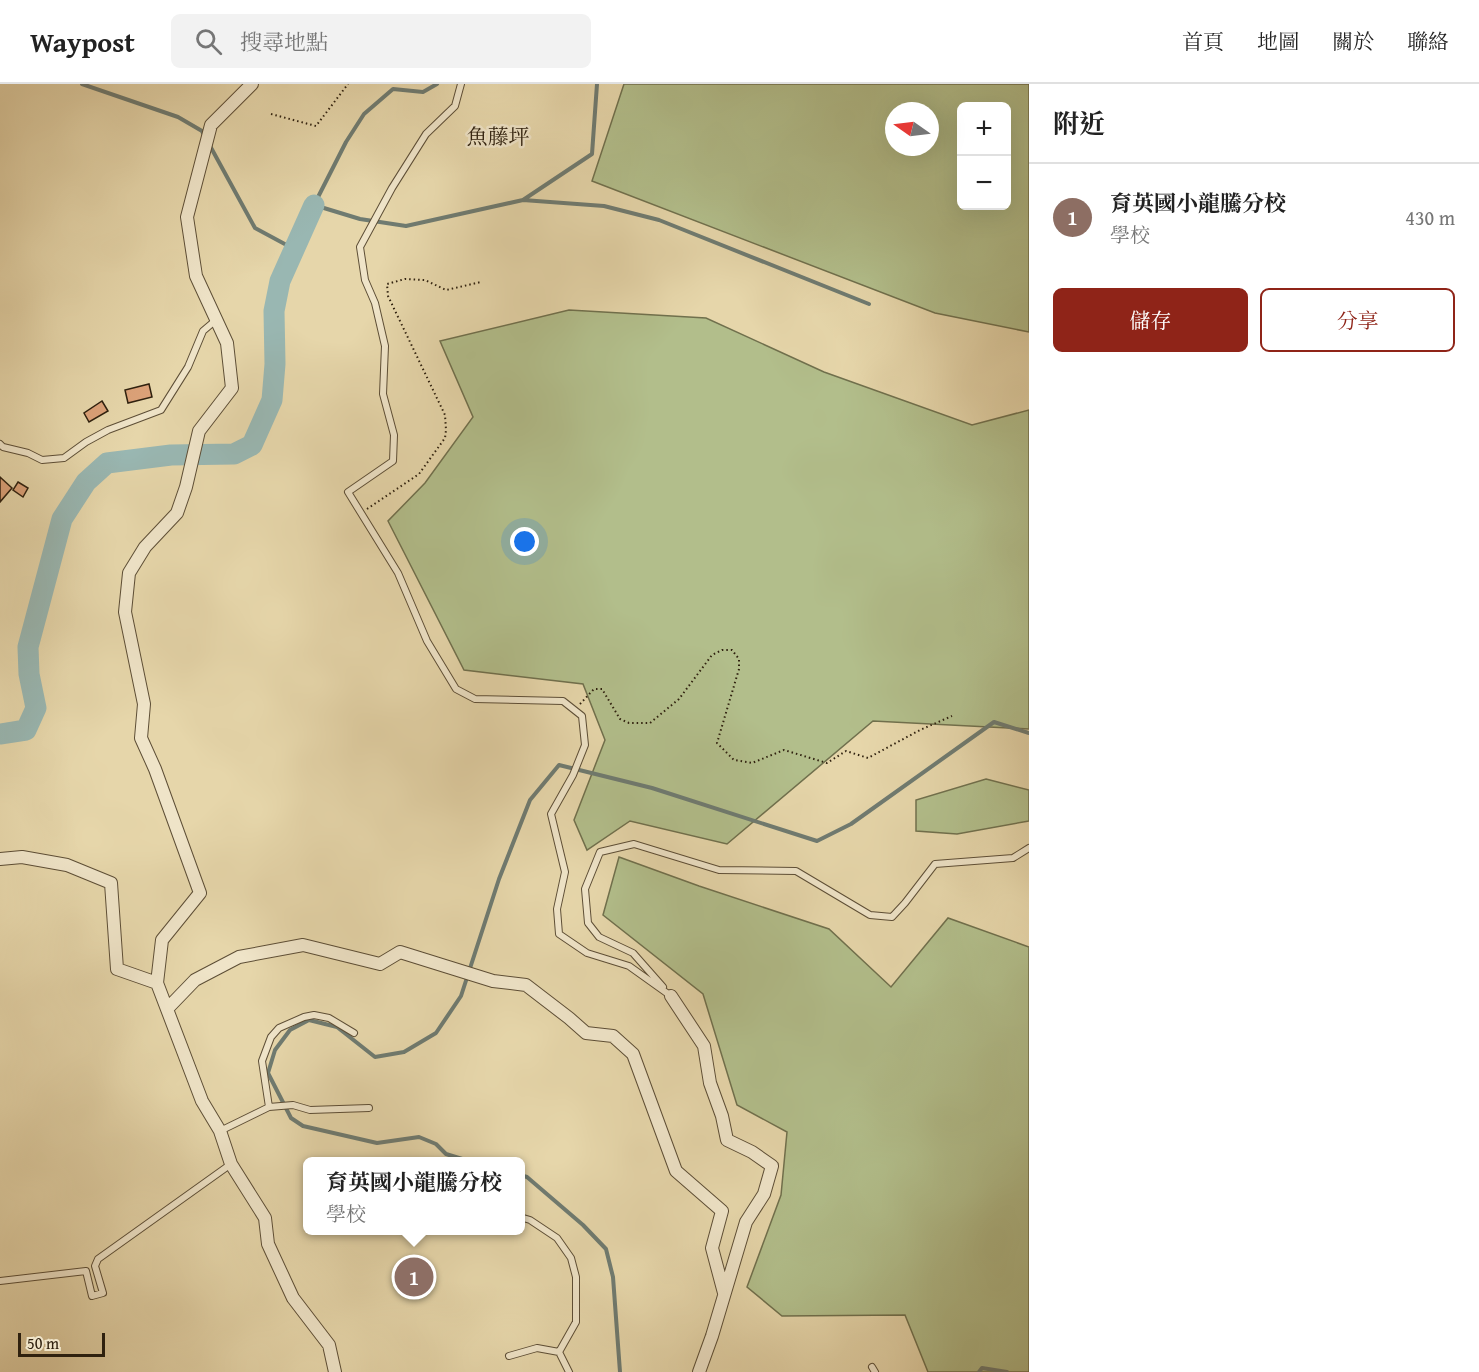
<!DOCTYPE html>
<html lang="zh-TW">
<meta charset="utf-8">
<style>
body{margin:0;font-family:"Gentium Book Plus","Noto Serif TC",serif;background:#f2f2f2;color:#222}
.controls{position:absolute;right:18px;top:18px;display:grid;overflow:hidden;border-radius:9px;box-shadow:0 6px 24px #0002}
.controls button{width:54px;height:54px;display:grid;place-items:center;padding:0;border:0;border-bottom:2px solid #e0e0e0;background:#fff;color:#222;font:30px sans-serif}
.compass{position:absolute;left:885px;top:18px;width:54px;height:54px;border-radius:50%;background:#fff;box-shadow:0 6px 24px #0002;rotate:284deg}
.scale{position:absolute;left:18px;bottom:15px;width:87px;box-sizing:border-box;padding-left:6px;border:3px solid #2f210f;border-top:0;font-size:16px;line-height:21px;white-space:nowrap;color:#2f210f;-webkit-text-stroke:4px #efe4c8;paint-order:stroke}
.you{position:absolute;left:525px;top:458px;width:21px;height:21px;margin:-15px;border:4px solid #fff;border-radius:50%;background:#1a73e8;box-shadow:0 0 0 9px #1a73e833}
.badge{display:grid;place-items:center;width:39px;height:39px;border-radius:50%;background:#8f2418;color:#fff;font-size:20px;font-weight:700}
.pin{position:absolute;translate:-50% -50%;border:3px solid #fff;box-shadow:0 2px 6px #0006}
.popup{position:absolute;left:303px;top:1073px;width:222px;height:78px;box-sizing:border-box;display:grid;place-content:center;border-radius:9px;background:#fff;filter:drop-shadow(0 2px 4px #0005);font-size:20px;white-space:nowrap;color:#767676}
.popup b{font-size:22px;color:#222}
.popup::after{content:'';position:absolute;left:50%;top:100%;margin-left:-12px;border:12px solid transparent;border-top-color:#fff}
.list{margin:0;padding:0;list-style:none}
h2{display:flex;justify-content:space-between;align-items:center;height:78px;margin:0;padding:0 24px;font-size:26px}
h2 small{font-size:20px;font-weight:400;color:#767676}
.list li{display:grid;grid-template-columns:39px 1fr auto;gap:18px;align-items:center;box-sizing:border-box;height:108px;padding:0 24px;border-top:2px solid #e0e0e0}
.list b{display:block;font-size:22px;white-space:nowrap}
.list p{margin:0;font-size:20px;white-space:nowrap;color:#767676}
.list em{font-size:20px;font-style:normal;color:#767676}
.actions{display:flex;gap:12px;padding:18px 24px}
.actions a{flex:1;padding:14px 0;border:2px solid #8f2418;border-radius:9px;text-align:center;font-size:21px;color:#8f2418}
.actions .main{background:#8f2418;color:#fff}
.icon{flex:none;width:33px;height:33px;fill:none;stroke:currentColor;stroke-width:2;stroke-linecap:round;stroke-linejoin:round}
.map{position:relative;flex:none;width:1029px;height:1288px;overflow:hidden}
header{display:flex;align-items:center;gap:36px;box-sizing:border-box;height:84px;padding:0 30px;background:#fff;border-bottom:2px solid #e0e0e0}
header strong{font-size:28px}
nav{display:flex;gap:33px;margin-inline-start:auto;font-size:21px}
.search{width:420px;height:54px;background:#f2f2f2;display:flex;align-items:center;gap:15px;box-sizing:border-box;padding:0 21px;border-radius:9px;color:#767676;font-size:22px}
main{display:flex}
aside{flex:1;background:#fff}
.map>svg:first-child{display:block}
.green{fill:#b2be8b;stroke:#70704d;stroke-width:1.5;fill-rule:evenodd}
.lines{fill:none;stroke-linecap:round;stroke-linejoin:round}
.stream{stroke:#6f7b71;stroke-width:4}
.river{stroke:#99b7b2;stroke-width:21}
.building{fill:#dca279;stroke:#2f210f;stroke-width:1.5}
.service-casing{stroke:#5d4e36;stroke-width:8}
.minor-casing{stroke:#5d4e36;stroke-width:14}
.path{stroke:#2f210f;stroke-width:2;stroke-dasharray:1.5 3;stroke-linecap:butt}
.service{stroke:#efe4c8;stroke-width:6}
.minor{stroke:#efe4c8;stroke-width:12}
.labels{text-anchor:middle;stroke-width:5;stroke-linejoin:round;paint-order:stroke}
.quarter-label{font-size:21px;fill:#2f210f;stroke:#efe4c8}
</style>
<header>
<strong>Waypost</strong>
<div class="search"><svg class="icon" aria-label="search" viewBox="0 0 24 24"><circle cx="10" cy="10" r="6"/><path d="M15 15l6 6"/></svg>搜尋地點</div>
<nav><a>首頁</a><a>地圖</a><a>關於</a><a>聯絡</a></nav>
</header>
<main>
<div class="map">
<svg width="1029" height="1288" viewBox="0 0 1029 1288">
<rect width="100%" height="100%" fill="#e6d6aa"/>
<filter id="stains"><feTurbulence type="fractalNoise" baseFrequency=".00333" numOctaves="4"/><feColorMatrix values="0 0 0 0 .2 0 0 0 0 .09 0 0 0 0 .02 0 0 0 .5 -.17"/></filter>
<radialGradient id="worn" r=".72"><stop offset=".6" stop-color="#630" stop-opacity="0"/><stop offset="1" stop-color="#630" stop-opacity=".3"/></radialGradient>
<path class="green" d="M624,0H1029V248L935,229L592,97ZM1006,22V122H962V22ZM894,27H930V63H894Z
M569,226L706,234L824,288L972,341L1029,326V645L873,637L727,760L630,737L587,766L574,736L605,656L583,600L464,586L388,437L425,399L473,333L440,257Z
M986,695L1029,706V737L957,750L916,747V716Z
M619,773L699,802L829,845L891,903L948,834L1029,863V1288H928L905,1231L782,1232L747,1203L781,1111L787,1048L737,1021L703,910L603,831Z"/>
<g class="lines">
<path class="stream" d="M82,0L178,33L202,47L204,51
M437,0L423,8L393,5L364,30L346,58L314,121L360,135L406,142L523,116L604,122L659,136L869,220
M209,60L255,144L294,165
M523,116L592,70L597,0
M472,1078L446,1070L436,1060L419,1053L377,1059L303,1042L291,1034L268,989L275,966L290,946L309,936L337,943L375,973L404,968L436,949L461,912L499,795L530,716L559,681L652,704L817,757L851,740L994,638L1029,649
M520,1091L527,1093L583,1141L606,1165L613,1193L620,1288
M979,1288L982,1284L1007,1288"/>
<path class="river" d="M0,650L26,646L36,624L29,590L28,563L62,435L86,398L107,379L171,371L234,370L252,361L272,316L275,280L274,227L280,197L314,121"/>
</g>
<path class="building" d="M149,300L152,313L128,319L125,306Z
M102,317L108,327L89,338L84,329Z
M0,393L12,404L0,418Z
M18,398L28,404L23,413L13,406Z"/>
<g class="lines">
<g class="service-casing">
<path id="service" d="M461,0L455,22L426,50L392,104L360,163L365,196L375,219L385,262L383,310L394,351L393,377L348,408L398,489L427,557L456,605L475,615L563,617L582,632L585,661L573,691L551,730L565,788L557,825L559,850L587,869L629,882L671,912
M0,360L3,363L28,369L42,376L64,374L86,358L108,346L161,326L188,283L203,247L216,236
M663,903L633,869L599,853L588,839L585,805L600,768L634,760L719,786L796,787L870,831L892,833L905,819L935,780L1013,774L1029,764
M269,1023L262,977L271,953L279,944L304,933L314,931L329,934L354,949
M220,1047L269,1023L293,1021L310,1026L369,1024
M520,1133L530,1136L557,1154L571,1174L576,1193V1238L559,1268L569,1288
M0,1197L86,1187L92,1212L103,1209L95,1182L98,1175L231,1080
M509,1272L537,1264L559,1268
M872,1283L875,1288"/>
</g>
<g class="minor-casing">
<path id="minor" d="M252,0L211,41L187,133L196,192L227,259L232,304L199,347L186,403L177,429L145,463L129,489L125,528L144,620L141,654L155,685L200,809L162,856L157,899L202,1017L220,1047L231,1080L265,1134L268,1160L293,1214L329,1261L335,1288
M0,775L22,773L67,781L111,799L117,885L157,899
M671,912L704,962L710,999L722,1032L727,1056L752,1068L772,1082L764,1110L746,1138L712,1252L699,1288
M167,925L195,896L239,873L303,861L380,880L400,868L493,897L526,901L569,934L586,949L613,952L633,970L676,1087L722,1127L712,1164L724,1209"/>
</g>
<path class="path" d="M271,30L316,42L348,0
M367,425L419,390L445,354L446,346L445,331L388,212L387,200L405,195L425,196L446,206L481,198
M580,620L594,605H602L620,635L629,639H650L679,615L712,571L722,566H732L739,575V585L717,659L734,676L752,679L784,666L827,679L846,667L868,674L920,646L952,632"/>
<use href="#service" class="service"/>
<use href="#minor" class="minor"/>
</g>
<g class="labels">
<g class="quarter-label">
<text x="498" y="60">魚藤坪</text>
</g>
</g>
<rect width="100%" height="100%" filter="url(#stains)"/>
<rect width="100%" height="100%" fill="url(#worn)"/>
</svg>
<div class="controls">
<button>+</button>
<button>−</button>
</div>
<svg class="compass" viewBox="-18 -18 36 36"><path d="M0-13l5 13h-10z" fill="#e53935"/><path d="M0 13l5-13h-10z" fill="#767676"/></svg>
<div class="scale">50 m</div>
<div class="you"></div>
<div class="pin badge" style="left:414px;top:1193px;background:#8d6e63">1</div>
<div class="popup"><b>育英國小龍騰分校</b>學校</div>
</div>
<aside>
<h2>附近<small></small></h2>
<ul class="list">
<li><span class="badge" style="background:#8d6e63">1</span><div><b>育英國小龍騰分校</b><p>學校</p></div><em>430 m</em></li>
</ul>
<div class="actions"><a class="main">儲存</a><a>分享</a></div>
</aside>
</main>
